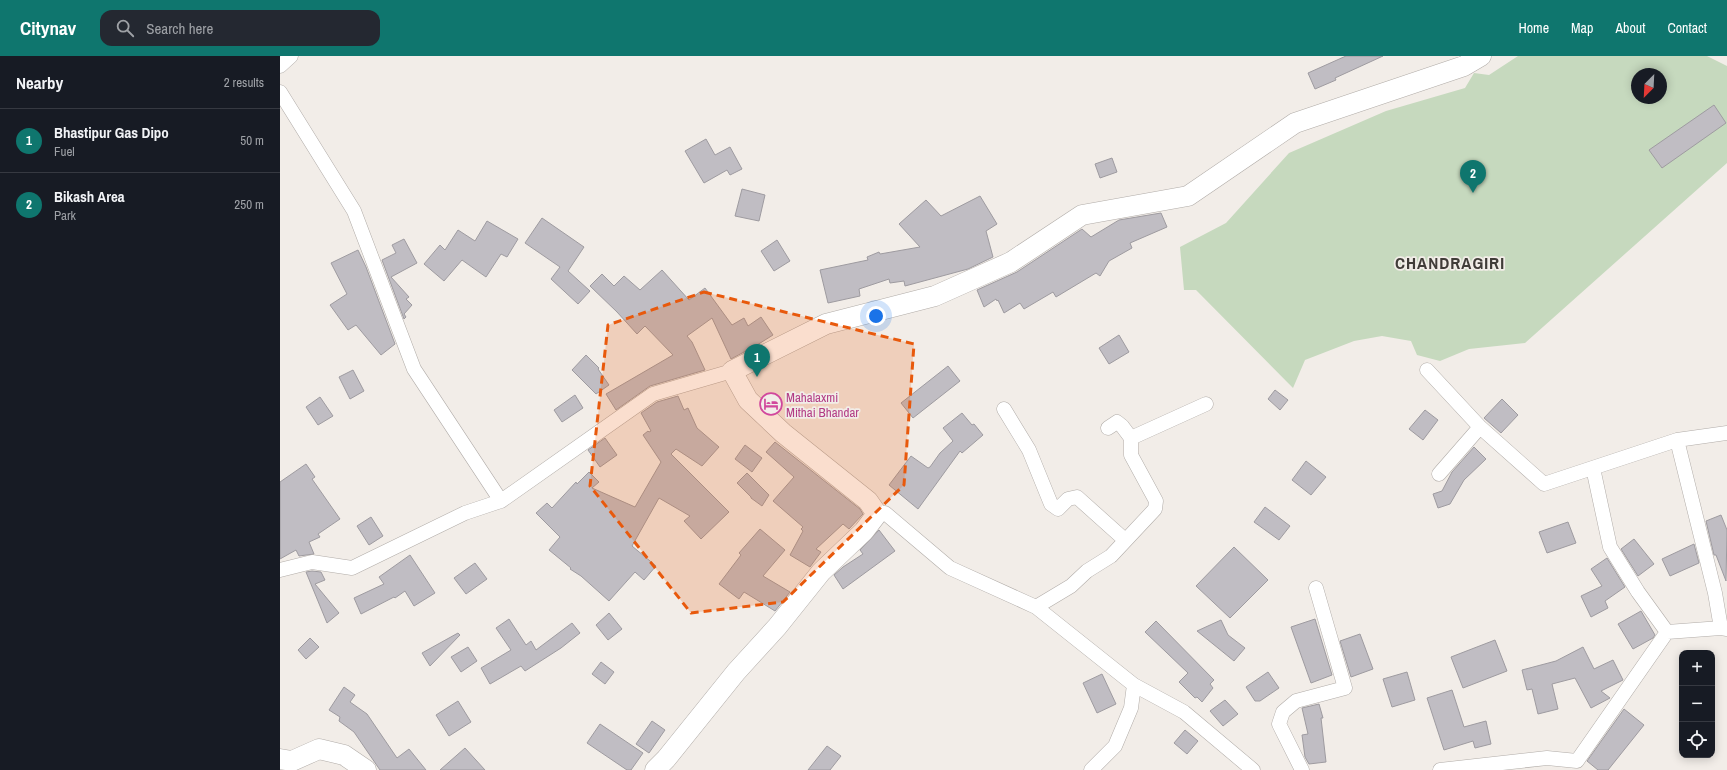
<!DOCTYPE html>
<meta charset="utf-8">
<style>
body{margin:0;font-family:"Archivo Narrow",sans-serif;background:#242831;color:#f1f3f6}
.controls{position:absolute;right:12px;bottom:12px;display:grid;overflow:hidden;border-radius:8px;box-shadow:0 2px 10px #0003}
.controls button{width:36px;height:36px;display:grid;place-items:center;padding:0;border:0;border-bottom:1px solid #363941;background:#171b24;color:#f1f3f6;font:20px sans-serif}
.compass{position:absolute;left:1351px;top:12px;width:36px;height:36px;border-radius:50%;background:#171b24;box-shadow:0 2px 10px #0003;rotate:204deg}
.you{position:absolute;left:596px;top:260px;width:14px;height:14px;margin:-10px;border:3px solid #fff;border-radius:50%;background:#1a73e8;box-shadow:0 0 0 6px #1a73e833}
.badge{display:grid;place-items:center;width:26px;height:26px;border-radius:50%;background:#0f766e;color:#fff;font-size:13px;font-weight:700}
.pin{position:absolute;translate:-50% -33px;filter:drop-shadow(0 1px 2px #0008)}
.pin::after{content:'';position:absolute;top:21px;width:14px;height:12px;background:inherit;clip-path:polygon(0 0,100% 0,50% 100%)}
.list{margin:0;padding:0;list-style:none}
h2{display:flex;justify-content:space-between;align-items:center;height:52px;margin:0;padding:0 16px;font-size:17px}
h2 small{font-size:13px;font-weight:400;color:#9ea1a6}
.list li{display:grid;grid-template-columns:26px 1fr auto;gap:12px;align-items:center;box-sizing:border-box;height:64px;padding:0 16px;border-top:1px solid #363941}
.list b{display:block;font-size:15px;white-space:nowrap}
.list p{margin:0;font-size:13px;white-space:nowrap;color:#9ea1a6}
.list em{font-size:13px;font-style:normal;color:#9ea1a6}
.icon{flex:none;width:22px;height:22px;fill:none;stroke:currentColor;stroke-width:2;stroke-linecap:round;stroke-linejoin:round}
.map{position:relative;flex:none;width:1447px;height:714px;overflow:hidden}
header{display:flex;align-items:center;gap:24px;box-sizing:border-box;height:56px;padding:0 20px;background:#0f766e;color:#fff}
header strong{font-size:19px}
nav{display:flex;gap:22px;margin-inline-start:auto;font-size:14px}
.search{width:280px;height:36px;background:#242831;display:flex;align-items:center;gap:10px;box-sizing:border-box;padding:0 14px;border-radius:12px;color:#9ea1a6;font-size:15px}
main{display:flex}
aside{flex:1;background:#171b24}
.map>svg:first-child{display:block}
.green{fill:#c6d9be;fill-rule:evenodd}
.building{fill:#c0bdc3;stroke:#9e9ba0}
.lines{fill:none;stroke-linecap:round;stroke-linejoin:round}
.street-casing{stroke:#b1aca8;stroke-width:15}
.secondary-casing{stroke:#b1aca8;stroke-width:21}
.street{stroke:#fff;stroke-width:14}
.secondary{stroke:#fff;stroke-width:20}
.marked{fill:#e8590c;fill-opacity:0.2;stroke:#e8590c;stroke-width:3;stroke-dasharray:8 5;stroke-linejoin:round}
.labels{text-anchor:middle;stroke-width:3.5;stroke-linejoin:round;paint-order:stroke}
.hotel-label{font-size:13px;fill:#b23c85;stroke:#f2ede8;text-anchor:start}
.district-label{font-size:17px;font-weight:bold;letter-spacing:1px;fill:#403c38;stroke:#f2ede8}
</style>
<header>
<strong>Citynav</strong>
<div class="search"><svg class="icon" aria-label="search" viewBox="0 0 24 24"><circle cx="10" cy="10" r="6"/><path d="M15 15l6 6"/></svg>Search here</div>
<nav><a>Home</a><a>Map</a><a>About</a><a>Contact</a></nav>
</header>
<main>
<aside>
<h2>Nearby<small>2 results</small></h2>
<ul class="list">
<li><span class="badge">1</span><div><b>Bhastipur Gas Dipo</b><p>Fuel</p></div><em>50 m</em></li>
<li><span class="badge">2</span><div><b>Bikash Area</b><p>Park</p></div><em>250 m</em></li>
</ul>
</aside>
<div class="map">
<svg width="1447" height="714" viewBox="0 0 1447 714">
<rect width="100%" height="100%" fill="#f2ede8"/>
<path class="green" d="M1238,0H1427L1447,10V107L1245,287L1189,293L1160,305L1137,299L1131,285L1102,280L1074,285L1025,304L1013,332L916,234H904L900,191L946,167L1009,97L1106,55L1185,32L1194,17L1209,19ZM1357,18H1381V42H1357Z"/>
<path class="building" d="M1066,0H1103L1055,22L1056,24L1035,33L1028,17Z
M1434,49L1446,67L1382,112L1369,94Z
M426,83L435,99L450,91L462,113L450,119L447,114L424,127L405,95Z
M832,102L837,116L820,122L815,108Z
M462,133L485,139L479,165L455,160Z
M700,140L717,168L706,175L713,201L688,213L625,230L624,225L610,227L609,223L579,233L580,240L548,247L540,214L588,204L587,201L599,196L600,198L640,191L619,168L646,144L661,160Z
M881,157L887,171L850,187L852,192L829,205L820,220L816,217L776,241L773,236L744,253L740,247L724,257L718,244L717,245L716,243L704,251L697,234L737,216L802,173L811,181L839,164Z
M262,162L304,191L288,215L310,235L298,248L271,223L280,211L245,187Z
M207,165L238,183L227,201L221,198L206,221L182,204L164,225L144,208L160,189L165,194L178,174L195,185Z
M124,183L137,207L111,221L129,241L126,243L132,249L124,258L126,261L124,263L102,204L116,197L112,189Z
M497,184L510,205L494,215L481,195Z
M78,194L86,211L115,288L101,299L76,269L68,274L50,249L67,238L51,207Z
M382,214L409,244L425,232L452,269L464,262L468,270L481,261L493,279L477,289L451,303L432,262L407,280L412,286L425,314L370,330L336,354L326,338L393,299L365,270L357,278L337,256L310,230L322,218L334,230L344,220L360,234Z
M839,279L849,296L829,308L819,292Z
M306,299L319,312L318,313L329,329L316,338L292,314Z
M668,310L680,325L633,362L621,347Z
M73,314L84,335L70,343L59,321Z
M995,334L1008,344L1000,354L988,343Z
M295,339L303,352L282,366L274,354Z
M398,340L404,354L408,352L417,372L439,391L422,410L396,393L391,398L449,456L421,483L404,465L410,460L379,442L352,490L376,510L364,524L355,516L329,545L301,520L290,513L291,512L269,494L280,481L256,457L267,447L272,452L296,426L297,428L309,416L319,426L312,432L355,451L381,406L363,379L368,375L369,376L371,375L361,357L377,346Z
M40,341L53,360L38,369L26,351Z
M1222,343L1238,359L1221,377L1204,362Z
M1145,354L1158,364L1143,384L1129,373Z
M682,357L692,369L694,368L703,379L682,397L680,395L638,453L609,429L631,400L648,412L650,411L660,397L673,385L663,372Z
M325,382L337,399L320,411L308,394Z
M495,386L580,453L583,458L569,473L563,468L536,493L541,496L530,511L510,499L523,475L521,473L523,471L493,445L514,421L486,396Z
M465,389L482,402L472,416L455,403Z
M1194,391L1206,403L1184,424L1170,448L1158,452L1153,438L1162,435L1172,416Z
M1026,405L1046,421L1031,439L1012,424Z
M26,408L35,421L32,423L60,463L38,478L40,481L29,486L34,498L19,500L16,494L0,503V426Z
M467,417L489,439L482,450L471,442V441L457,427Z
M985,451L1010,470L999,484L974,466Z
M1441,459L1447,474L1446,525L1436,499H1434L1426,465Z
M91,461L103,480L89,489L77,470Z
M1288,466L1296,487L1267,497L1259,476Z
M480,473L505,494L483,520L510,536L495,555L464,536L459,543L439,528L461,499L459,497Z
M599,474L615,495L563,533L554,519L563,511L583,498L580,494Z
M1354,483L1374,508L1358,520L1341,493Z
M1414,488L1419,507L1390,520L1382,503Z
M954,491L988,524L950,562L916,530Z
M130,499L155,537L134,550L125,535L115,542L114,541L81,558L74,542L104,528L99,521Z
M1327,502L1345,531L1325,545L1328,552L1311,561L1301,540L1322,530L1311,513Z
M195,507L207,523L186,538L174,522Z
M32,515L41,516L45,524L35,528L59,557L47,567L26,516Z
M1361,555L1375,579L1373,582L1353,593L1338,568Z
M329,557L342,573L328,584L316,569Z
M229,563L246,589L251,585L256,594L292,567L300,577L281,592L245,615L241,610L210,628L201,612L231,594L216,572Z
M1035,563L1052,619L1031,627L1011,571Z
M941,564L948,579L965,592L954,605L917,575Z
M876,565L934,624L930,628L933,632L922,646L917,641L915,642L899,626L908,617L865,576Z
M178,577L180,579L150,610L142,597Z
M1080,578L1093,613L1071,621L1060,585Z
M30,582L39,591L26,603L18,594Z
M1215,584L1227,615L1183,632L1171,601Z
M188,591L197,605L181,616L171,601Z
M1303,591L1314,613L1333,604L1343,624L1321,635L1330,642L1311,652L1295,622L1272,628L1278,653L1258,658L1252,633L1247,634L1242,614L1276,605Z
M321,606L334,616L325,628L312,618Z
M988,616L999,632L980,645H975L966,631Z
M1127,616L1135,644L1112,651L1103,623Z
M822,618L836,648L817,657L803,627Z
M64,631L75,639L70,646L87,658L117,702L129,693L146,714H100L74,676L59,665L60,661L49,654Z
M1172,634L1184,671L1206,665L1211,688L1195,692L1193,685L1164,694L1147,642Z
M945,644L958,658L943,670L930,655Z
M178,645L191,666L169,680L156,659Z
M1039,648L1043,662H1041L1046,706L1029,708L1025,701L1022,679L1028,678L1022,652Z
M1344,653L1364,669L1328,714H1318L1307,705Z
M372,665L385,674L369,697L356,688Z
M320,668L363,697L351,714H347L307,687Z
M905,674L918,685L907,698L894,687Z
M547,690L561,700L550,714H528Z
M185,692L205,714H160Z"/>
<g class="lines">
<g class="street-casing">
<path id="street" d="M0,10L11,0
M0,36L74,155L134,313L221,445
M1147,314L1200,371L1264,428L1397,384L1447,377
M724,353L749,394L771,448L778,453L788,443L797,441L845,484
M828,372L837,366L842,370L851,382
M1397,384L1435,537L1441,572
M1313,412L1330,491L1358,536L1387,576
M1159,418L1200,371
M597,458L605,457L670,512L756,551L854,629L904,656L973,714
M0,514L32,506L72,512L185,457L221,445L373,338L452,315
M756,551L791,530L807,515L831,500L875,453L876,445L851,399V382L926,348
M811,714L835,690L851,652L854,629
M1022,714L999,668L1003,656L1016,645L1065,632L1036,532
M1160,714L1267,702L1297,705L1387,576L1441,572L1447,573"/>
</g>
<g class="secondary-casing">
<path id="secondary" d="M0,703L12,705L39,693L64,699L86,714
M375,714L386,703L456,616L497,571L541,516L584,475L597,458L588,445L503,377L468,344L452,315L546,268L655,240L731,206L802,159L908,140L1015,67L1184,10L1201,0"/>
</g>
<use href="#street" class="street"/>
<use href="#secondary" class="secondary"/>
</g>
<path class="marked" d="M424,236L634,288L624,429L503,546L411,557L310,430L328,269Z"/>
<defs>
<g id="hotel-ring" transform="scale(1.15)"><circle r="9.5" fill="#f2ede8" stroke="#d1479c" stroke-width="1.5"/><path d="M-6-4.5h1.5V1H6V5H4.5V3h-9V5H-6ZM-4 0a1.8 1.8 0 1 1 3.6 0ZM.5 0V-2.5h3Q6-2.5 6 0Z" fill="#d1479c"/></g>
</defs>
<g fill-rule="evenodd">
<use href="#hotel-ring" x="491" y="348"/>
</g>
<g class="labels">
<g class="hotel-label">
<text x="506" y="346">Mahalaxmi<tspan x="506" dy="15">Mithai Bhandar</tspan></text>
</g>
<g class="district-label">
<text x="1170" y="213">CHANDRAGIRI</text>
</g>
</g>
</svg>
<div class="controls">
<button>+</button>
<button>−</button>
<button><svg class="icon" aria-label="locate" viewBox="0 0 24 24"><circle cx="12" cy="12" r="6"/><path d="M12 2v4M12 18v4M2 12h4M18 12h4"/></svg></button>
</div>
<svg class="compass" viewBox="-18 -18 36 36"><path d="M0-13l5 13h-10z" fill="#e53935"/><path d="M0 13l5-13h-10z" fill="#9ea1a6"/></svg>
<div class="you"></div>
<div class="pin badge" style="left:477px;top:321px">1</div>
<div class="pin badge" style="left:1193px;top:137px">2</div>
</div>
</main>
